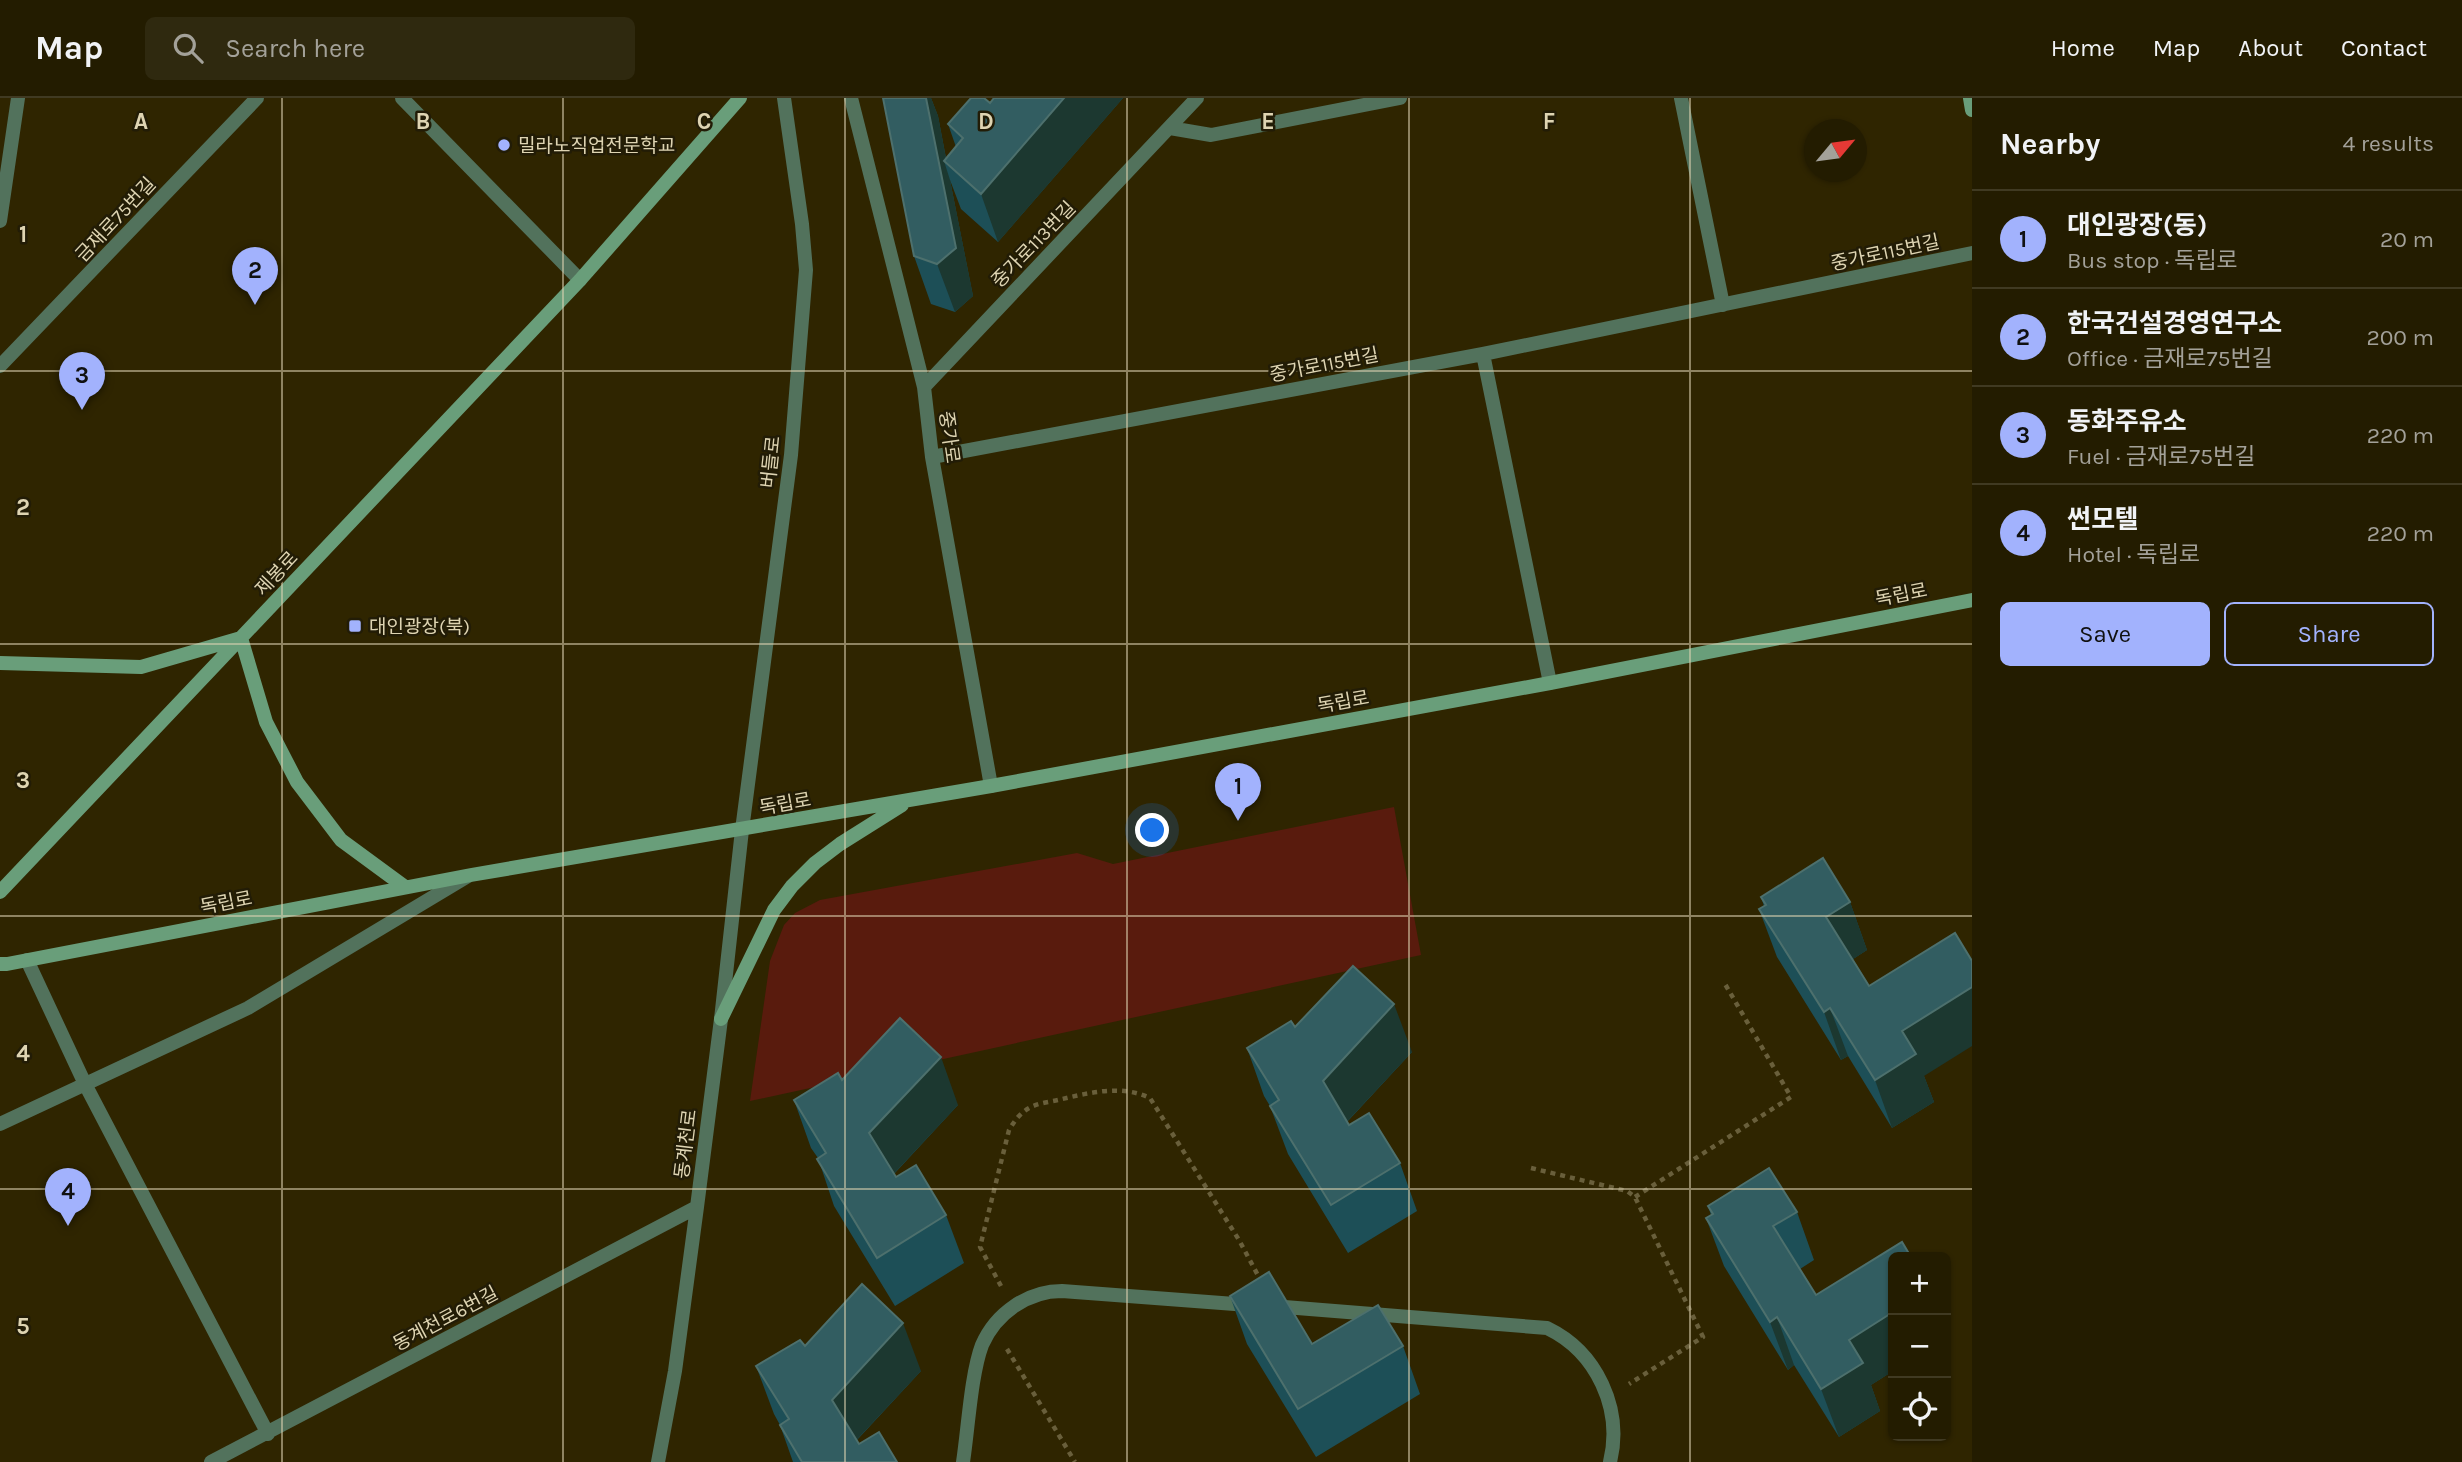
<!DOCTYPE html>
<meta charset="utf-8">
<style>
body{margin:0;font-family:Karla,"Noto Sans KR",sans-serif;background:#2f290f;color:#f1f3f6}
.controls{position:absolute;right:21px;bottom:21px;display:grid;overflow:hidden;border-radius:10px;box-shadow:0 2px 5px #0004}
.controls button{width:63px;height:63px;display:grid;place-items:center;padding:0;border:0;border-bottom:2px solid #403a22;background:#231c00;color:#f1f3f6;font:35px sans-serif}
.compass{position:absolute;left:1804px;top:21px;width:63px;height:63px;border-radius:50%;background:#231c00;box-shadow:0 2px 5px #0004;rotate:61deg}
.you{position:absolute;left:1153px;top:733px;width:24px;height:24px;margin:-18px;border:5px solid #fff;border-radius:50%;background:#1a73e8;box-shadow:0 0 0 10px #1a73e833}
.badge{display:grid;place-items:center;width:46px;height:46px;border-radius:50%;background:#a2b2fd;color:#111;font-size:23px;font-weight:700}
.pin{position:absolute;translate:-50% -58px;filter:drop-shadow(0 2px 4px #0008)}
.pin::after{content:'';position:absolute;top:37px;width:24px;height:21px;background:inherit;clip-path:polygon(0 0,100% 0,50% 100%)}
.list{margin:0;padding:0;list-style:none}
h2{display:flex;justify-content:space-between;align-items:center;height:91px;margin:0;padding:0 28px;font-size:30px}
h2 small{font-size:23px;font-weight:400;color:#a3a199}
.list li{display:grid;grid-template-columns:46px 1fr auto;gap:21px;align-items:center;box-sizing:border-box;height:98px;padding:0 28px;border-top:2px solid #403a22}
.list b{display:block;font-size:26px;white-space:nowrap}
.list p{margin:0;font-size:23px;white-space:nowrap;color:#a3a199}
.list em{font-size:23px;font-style:normal;color:#a3a199}
.actions{display:flex;gap:14px;padding:21px 28px}
.actions a{flex:1;padding:16px 0;border:2px solid #a2b2fd;border-radius:10px;text-align:center;font-size:24px;color:#a2b2fd}
.actions .main{background:#a2b2fd;color:#111}
.icon{flex:none;width:38px;height:38px;fill:none;stroke:currentColor;stroke-width:2;stroke-linecap:round;stroke-linejoin:round}
.map{position:relative;flex:none;width:1972px;height:1364px;overflow:hidden}
header{display:flex;align-items:center;gap:42px;box-sizing:border-box;height:98px;padding:0 35px;background:#231c00;border-bottom:2px solid #403a22}
header strong{font-size:33px}
nav{display:flex;gap:38px;margin-inline-start:auto;font-size:24px}
.search{width:490px;height:63px;background:#2f290f;display:flex;align-items:center;gap:18px;box-sizing:border-box;padding:0 24px;border-radius:10px;color:#a3a199;font-size:26px}
main{display:flex}
aside{flex:1;background:#231c00}
.map>svg:first-child{display:block}
.green{fill:#591b0d}
.lines{fill:none;stroke-linecap:round;stroke-linejoin:round}
.path{stroke:#695f3b;stroke-width:4.5;stroke-dasharray:5 5;stroke-linecap:butt}
.street{stroke:#52725c;stroke-width:14}
.secondary{stroke:#699e7a;stroke-width:14}
.wall{fill:#1d4f57}
.shaded-wall{fill:#1c3830}
.building{fill:#325d61;stroke:#4d706d;stroke-width:2}
.grid{fill:none;stroke:#ded4b2;stroke-width:2;stroke-opacity:0.55}
.poi-dot{fill:#a2b2fd;stroke:#221c06;stroke-width:2.5}
.labels{text-anchor:middle;stroke-width:5;stroke-linejoin:round;paint-order:stroke}
.poi-label{font-size:19px;fill:#ded4b2;stroke:#221c06;text-anchor:start}
.street-label{font-size:19px;fill:#ded4b2;stroke:#221c06}
.grid-label{font-size:23px;text-anchor:middle;font-weight:bold;fill:#ded4b2;stroke:#221c06;stroke-width:5;stroke-linejoin:round;paint-order:stroke}
</style>
<header>
<strong>Map</strong>
<div class="search"><svg class="icon" aria-label="search" viewBox="0 0 24 24"><circle cx="10" cy="10" r="6"/><path d="M15 15l6 6"/></svg>Search here</div>
<nav><a>Home</a><a>Map</a><a>About</a><a>Contact</a></nav>
</header>
<main>
<div class="map">
<svg width="1972" height="1364" viewBox="0 0 1972 1364">
<rect width="100%" height="100%" fill="#2f2500"/>
<path class="green" d="M1394,709L1421,857L750,1003L770,863L784,827L795,815L820,802L1077,755L1113,766Z"/>
<g class="lines">
<path class="path" d="M1531,1070L1627,1093L1635,1099L1703,1239L1629,1286
M1635,1099L1791,999L1725,886
M1001,1188L980,1149L1009,1032C1015,1022 1021,1014 1031,1009C1039,1005 1049,1004 1058,1002C1088,995 1121,986 1150,1000L1239,1142L1261,1183
M1007,1251L1075,1364"/>
<path class="street" d="M402,0L580,182
M851,0L924,289L932,359L991,688
M1681,0L1723,207
M1170,30L1211,37L1400,0
M0,123L18,0
M1483,256L1550,585
M0,268L257,0
M924,289L1197,0
M932,359L1483,256L1972,155
M27,862L85,986L268,1336
M0,1026L248,910L468,778
M1272,1208L1547,1230C1597,1254 1623,1311 1610,1364
M211,1364L697,1109
M658,1364L675,1273L697,1109L721,921L742,732L791,357L806,172L802,126L784,0
M963,1364C968,1332 971,1276 982,1247C996,1215 1028,1193 1062,1193L1248,1207"/>
<path class="secondary" d="M1970,0L1972,12
M0,565L141,569L241,540L266,624L297,684L341,742L405,789
M0,794L580,182L740,0
M0,866H7L471,777L991,688L1550,585L1972,502
M721,921L774,812L792,788L815,765L840,746L902,707"/>
</g>
<path class="wall" d="M883,0H931L938,18L946,60L956,49L948,26L990,5L994,0H1123L998,144L961,111L950,82L973,198L955,214L931,206L914,158Z
M1761,799L1850,804L1867,852L1853,861L1924,978L1934,1004L1892,1030L1848,958L1841,962L1777,859L1759,811L1764,808Z
M1295,929L1412,954L1347,1024L1349,1027L1400,1065L1417,1113L1348,1155L1288,1056L1270,1008L1264,998L1247,950Z
M794,1002L958,1007L894,1076L896,1079L946,1117L964,1165L895,1208L834,1108L818,1060L811,1050Z
M1708,1108L1797,1114L1814,1162L1800,1171L1816,1197L1893,1159V1273L1871,1287L1880,1313L1839,1339L1794,1267L1788,1272L1724,1168L1706,1120L1711,1117Z
M1230,1198L1312,1246L1403,1248L1420,1296L1316,1359L1247,1246Z
M805,1248L921,1273L857,1342L859,1346L897,1364H793L780,1327L774,1316L756,1268Z"/>
<path class="shaded-wall" d="M926,0H931L938,18L947,66L944,63L950,82L973,198L955,214L937,166Z
M1064,0H1123L998,144L981,96Z
M1850,804L1867,852L1844,867L1826,819Z
M1972,889V948L1924,978L1934,1004L1892,1030L1875,982L1902,933Z
M1394,906L1412,954L1340,1031L1323,983Z
M1830,910L1848,958L1841,962L1824,914Z
M941,959L958,1007L887,1083L869,1035Z
M1893,1214V1273L1871,1287L1880,1313L1839,1339L1821,1291L1849,1242Z
M1777,1219L1794,1267L1788,1272L1770,1224Z
M903,1225L921,1273L849,1350L832,1302Z"/>
<path class="building" d="M883,0H926L956,150L937,166L914,158Z
M971,0H984L990,5L994,0H1064L981,96L944,63L963,40L948,26Z
M1823,760L1850,804L1826,819L1869,888L1955,835L1972,863V889L1902,933L1916,956L1875,982L1830,910L1824,914L1759,811L1766,807L1761,799Z
M1353,868L1394,906L1323,983L1349,1027L1369,1015L1400,1065L1331,1107L1270,1008L1279,1002L1247,950L1291,923L1295,929Z
M900,920L941,959L869,1035L896,1079L916,1067L946,1117L877,1160L817,1061L826,1055L794,1002L838,975L842,982Z
M1769,1070L1797,1114L1773,1128L1816,1197L1902,1144L1911,1159H1893V1214L1849,1242L1863,1265L1821,1291L1777,1219L1770,1224L1706,1120L1713,1116L1708,1108Z
M1269,1174L1312,1246L1378,1207L1403,1248L1298,1311L1230,1198Z
M862,1186L903,1225L832,1302L859,1346L879,1334L897,1364H802L780,1327L789,1321L756,1268L800,1242L805,1248Z"/>
<path class="grid" d="M282,0V1364M563,0V1364M845,0V1364M1127,0V1364M1409,0V1364M1690,0V1364M0,273H1972M0,546H1972M0,818H1972M0,1091H1972"/>
<g class="poi-dot">
<circle cx="504" cy="47" r="7"/>
<rect x="348" y="521" width="14" height="14" rx="3.5"/>
</g>
<g class="labels">
<g class="poi-label">
<text x="518" y="54">밀라노직업전문학교</text>
<text x="369" y="535">대인광장(북)</text>
</g>
<g class="street-label">
<text transform="translate(115 121) rotate(-47)" y="7">금재로75번길</text>
<text transform="translate(1033 146) rotate(-46)" y="7">중가로113번길</text>
<text transform="translate(1885 154) rotate(-12)" y="7">중가로115번길</text>
<text transform="translate(1324 266) rotate(-11)" y="7">중가로115번길</text>
<text transform="translate(950 339) rotate(82)" y="7">중가로</text>
<text transform="translate(770 364) rotate(-84)" y="7">버들로</text>
<text transform="translate(276 475) rotate(-47)" y="7">제봉로</text>
<text transform="translate(1901 496) rotate(-11)" y="7">독립로</text>
<text transform="translate(1343 603) rotate(-10)" y="7">독립로</text>
<text transform="translate(785 705) rotate(-10)" y="7">독립로</text>
<text transform="translate(226 804) rotate(-11)" y="7">독립로</text>
<text transform="translate(685 1046) rotate(-83)" y="7">동계천로</text>
<text transform="translate(445 1220) rotate(-28)" y="7">동계천로6번길</text>
</g>
</g>
<g class="grid-label">
<text x="141" y="31">A</text>
<text x="423" y="31">B</text>
<text x="704" y="31">C</text>
<text x="986" y="31">D</text>
<text x="1268" y="31">E</text>
<text x="1549" y="31">F</text>
<text x="23" y="144">1</text>
<text x="23" y="417">2</text>
<text x="23" y="690">3</text>
<text x="23" y="963">4</text>
<text x="23" y="1236">5</text>
</g>
</svg>
<div class="controls">
<button>+</button>
<button>−</button>
<button><svg class="icon" aria-label="locate" viewBox="0 0 24 24"><circle cx="12" cy="12" r="6"/><path d="M12 2v4M12 18v4M2 12h4M18 12h4"/></svg></button>
</div>
<svg class="compass" viewBox="-18 -18 36 36"><path d="M0-13l5 13h-10z" fill="#e53935"/><path d="M0 13l5-13h-10z" fill="#a3a199"/></svg>
<div class="you"></div>
<div class="pin badge" style="left:1238px;top:723px">1</div>
<div class="pin badge" style="left:255px;top:207px">2</div>
<div class="pin badge" style="left:82px;top:312px">3</div>
<div class="pin badge" style="left:68px;top:1128px">4</div>
</div>
<aside>
<h2>Nearby<small>4 results</small></h2>
<ul class="list">
<li><span class="badge">1</span><div><b>대인광장(동)</b><p>Bus stop · 독립로</p></div><em>20 m</em></li>
<li><span class="badge">2</span><div><b>한국건설경영연구소</b><p>Office · 금재로75번길</p></div><em>200 m</em></li>
<li><span class="badge">3</span><div><b>동화주유소</b><p>Fuel · 금재로75번길</p></div><em>220 m</em></li>
<li><span class="badge">4</span><div><b>썬모텔</b><p>Hotel · 독립로</p></div><em>220 m</em></li>
</ul>
<div class="actions"><a class="main">Save</a><a>Share</a></div>
</aside>
</main>
